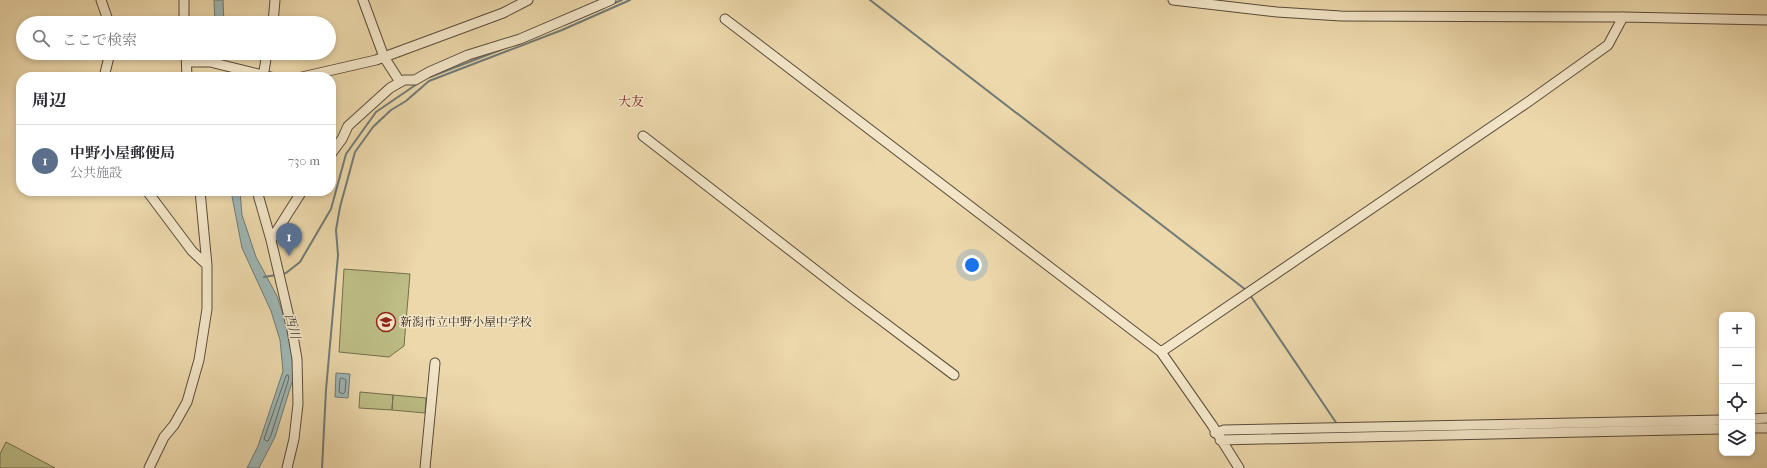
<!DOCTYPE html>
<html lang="ja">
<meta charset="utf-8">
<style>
body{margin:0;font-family:"IM FELL French Canon","Noto Serif JP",serif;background:#f7f7f7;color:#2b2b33}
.controls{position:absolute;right:12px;bottom:12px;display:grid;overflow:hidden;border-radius:8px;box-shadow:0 2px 6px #0003}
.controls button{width:36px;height:36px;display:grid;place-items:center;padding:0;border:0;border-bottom:1px solid #e1e1e2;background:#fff;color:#2b2b33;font:20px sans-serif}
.you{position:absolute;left:972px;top:265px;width:14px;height:14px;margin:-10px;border:3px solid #fff;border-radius:50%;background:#1a73e8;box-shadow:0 0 0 6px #1a73e833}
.badge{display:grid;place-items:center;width:26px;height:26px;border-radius:50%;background:#1a73e8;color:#fff;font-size:13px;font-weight:700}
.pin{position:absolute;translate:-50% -33px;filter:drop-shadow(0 1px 2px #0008)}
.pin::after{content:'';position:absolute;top:21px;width:14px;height:12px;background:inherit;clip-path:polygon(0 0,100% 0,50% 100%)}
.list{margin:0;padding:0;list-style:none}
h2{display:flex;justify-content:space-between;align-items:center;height:52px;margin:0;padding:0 16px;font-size:17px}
h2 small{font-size:13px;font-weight:400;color:#7c7c81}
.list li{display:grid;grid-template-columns:26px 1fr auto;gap:12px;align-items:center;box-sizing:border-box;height:72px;padding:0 16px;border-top:1px solid #e1e1e2}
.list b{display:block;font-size:15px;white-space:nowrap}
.list p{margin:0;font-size:13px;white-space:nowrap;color:#7c7c81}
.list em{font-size:13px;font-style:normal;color:#7c7c81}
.icon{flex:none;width:22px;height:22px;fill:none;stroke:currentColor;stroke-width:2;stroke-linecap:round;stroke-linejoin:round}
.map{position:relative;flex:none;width:1767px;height:468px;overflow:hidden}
.search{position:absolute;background:#fff;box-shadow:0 2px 6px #0003;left:16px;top:16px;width:320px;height:44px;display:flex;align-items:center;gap:10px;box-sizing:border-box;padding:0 14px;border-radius:22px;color:#7c7c81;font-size:15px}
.panel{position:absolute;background:#fff;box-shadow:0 2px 6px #0003;left:16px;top:72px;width:320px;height:124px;border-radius:16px}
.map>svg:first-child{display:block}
.green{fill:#bdbd86;stroke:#746e4e}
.water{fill:#9eb7b5;stroke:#707a76}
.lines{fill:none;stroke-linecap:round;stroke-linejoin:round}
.shore{stroke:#646a66;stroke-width:1}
.stream{stroke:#707a76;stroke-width:2}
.minor-casing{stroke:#5a4c3c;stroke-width:11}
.minor{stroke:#f3e6c8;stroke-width:9}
.labels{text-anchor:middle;stroke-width:3;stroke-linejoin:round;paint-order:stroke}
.poi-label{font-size:12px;fill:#2a1e17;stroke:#f3e6c8;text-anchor:start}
.neighbourhood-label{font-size:13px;fill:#7a1f14;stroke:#f3e6c8}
.water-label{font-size:13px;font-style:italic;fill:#4d4c46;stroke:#f3e6c8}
</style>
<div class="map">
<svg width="1767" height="468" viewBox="0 0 1767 468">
<rect width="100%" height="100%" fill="#ecd8ab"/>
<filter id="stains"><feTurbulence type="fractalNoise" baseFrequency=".005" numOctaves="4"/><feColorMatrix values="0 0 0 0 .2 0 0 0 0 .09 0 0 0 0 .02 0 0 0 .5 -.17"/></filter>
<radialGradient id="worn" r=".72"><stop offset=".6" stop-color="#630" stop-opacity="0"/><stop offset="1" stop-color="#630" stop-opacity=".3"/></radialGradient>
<path class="green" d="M344,269L410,274L404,346L389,357L339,352Z
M360,392L393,395L392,410L359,408Z
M393,395L426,398L425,413L392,410Z
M6,442L55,468H0V454Z"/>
<path class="water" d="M214,0H223L224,23H215Z
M231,191H240L242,215L256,257L277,296L287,326L294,360L293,379L275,437L259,468H247L258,446L283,371L280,340L271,311L242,248Z
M336,373L350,374L348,398L335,397Z"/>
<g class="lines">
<path class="shore" d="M288,375L289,378L271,435L268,441H266L264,439L286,376Z
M342,378L346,380L345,392L343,394L339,392L340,379Z"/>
<path class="stream" d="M870,0L1246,290
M612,4L622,0
M564,25L604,8
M430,77L508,47
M282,274L286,273L300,262L331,209L346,154L376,112L417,84
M264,277L276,275
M1250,295L1337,424
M322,468L326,390L338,255L336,230L340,207L355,152L373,127L391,110L406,101L429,81L562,30L630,0"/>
<g class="minor-casing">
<path id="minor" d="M101,0L109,23
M184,0V23
M363,0L384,57L400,82
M1173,0L1277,12L1341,16L1623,17L1767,20
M725,19L1161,352L1212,425L1239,468
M273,23L275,0
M186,53L187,77
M187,62H210L271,77
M104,77L110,53
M263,77L267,53
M302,77L376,60L503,13L528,0
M643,136L849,296L954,375
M331,154L342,139L348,126L390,88L404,80H415L429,72L468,55L520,39L611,0
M147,191L192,251L207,265
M257,191L271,240L292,330L297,359L298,404L294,439L287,468
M271,240L302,191
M1161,352L1528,102L1608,45L1623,17
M1752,419L1767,418
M1752,428H1767
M1215,433L1224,430L1722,420
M1220,440L1722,429
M149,468L164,437L174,425L187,402L199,360L207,309V265L200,191
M425,468L435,363"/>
</g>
<use href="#minor" class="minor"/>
</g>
<defs>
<g id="school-ring" transform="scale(1)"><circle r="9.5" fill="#f3e6c8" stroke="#8f2418" stroke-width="1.5"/><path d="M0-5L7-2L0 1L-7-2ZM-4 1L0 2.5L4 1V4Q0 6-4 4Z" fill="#8f2418"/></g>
</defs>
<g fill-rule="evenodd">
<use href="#school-ring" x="386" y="322"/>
</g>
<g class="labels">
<g class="poi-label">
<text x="400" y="326">新潟市立中野小屋中学校</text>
</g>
<g class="neighbourhood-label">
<text x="631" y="106">大友</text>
</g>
<g class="water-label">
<text transform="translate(293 326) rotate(75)" y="5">西川</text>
</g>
</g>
<rect width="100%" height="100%" filter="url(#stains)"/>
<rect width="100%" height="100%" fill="url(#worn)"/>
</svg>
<div class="controls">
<button>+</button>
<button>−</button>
<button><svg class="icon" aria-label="locate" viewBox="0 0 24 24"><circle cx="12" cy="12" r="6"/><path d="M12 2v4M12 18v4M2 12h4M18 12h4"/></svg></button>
<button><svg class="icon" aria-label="layers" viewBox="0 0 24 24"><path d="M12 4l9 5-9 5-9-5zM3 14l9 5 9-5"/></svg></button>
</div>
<div class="you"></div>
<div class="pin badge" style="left:289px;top:256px;background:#5c6f8a">1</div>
<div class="search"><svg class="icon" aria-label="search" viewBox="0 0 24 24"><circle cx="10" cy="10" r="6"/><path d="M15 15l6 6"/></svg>ここで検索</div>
<section class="panel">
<h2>周辺<small></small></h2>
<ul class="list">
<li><span class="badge" style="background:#5c6f8a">1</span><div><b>中野小屋郵便局</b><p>公共施設</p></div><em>730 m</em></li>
</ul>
</section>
</div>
